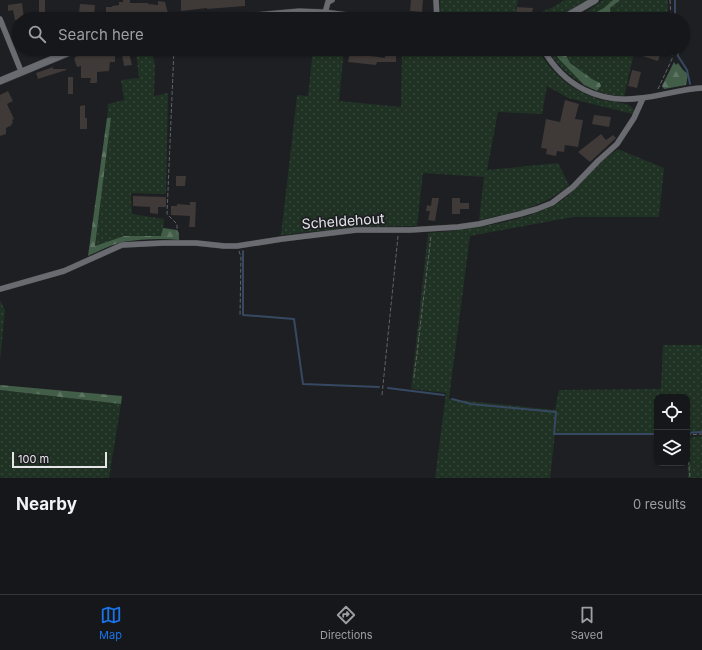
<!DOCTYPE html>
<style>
body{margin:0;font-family:Inter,sans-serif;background:#232427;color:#f1f3f6}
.controls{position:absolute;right:12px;bottom:12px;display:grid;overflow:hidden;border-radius:8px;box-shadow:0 1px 3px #0004}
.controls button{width:36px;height:36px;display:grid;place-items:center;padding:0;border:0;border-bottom:1px solid #353639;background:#16171a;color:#f1f3f6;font:20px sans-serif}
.scale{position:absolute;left:12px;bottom:10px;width:95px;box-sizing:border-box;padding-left:4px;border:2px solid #e5e5e8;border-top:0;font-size:11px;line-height:14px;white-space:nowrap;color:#e5e5e8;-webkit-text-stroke:3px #1e1f23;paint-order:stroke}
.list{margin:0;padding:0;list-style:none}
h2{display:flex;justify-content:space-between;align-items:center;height:52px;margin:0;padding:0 16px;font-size:17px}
h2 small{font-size:13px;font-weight:400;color:#9e9fa2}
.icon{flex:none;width:22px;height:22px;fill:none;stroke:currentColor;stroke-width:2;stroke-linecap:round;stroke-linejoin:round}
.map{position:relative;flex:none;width:702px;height:478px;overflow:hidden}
.search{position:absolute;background:#16171a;box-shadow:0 1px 3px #0004;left:12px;right:12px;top:12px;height:44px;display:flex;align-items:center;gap:10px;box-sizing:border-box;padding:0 14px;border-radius:22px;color:#9e9fa2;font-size:15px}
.sheet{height:116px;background:#16171a}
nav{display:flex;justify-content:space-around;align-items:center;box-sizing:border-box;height:56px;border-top:1px solid #353639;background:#16171a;font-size:11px;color:#9e9fa2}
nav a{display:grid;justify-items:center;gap:2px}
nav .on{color:#1a73e8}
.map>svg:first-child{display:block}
.green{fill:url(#green-dots)}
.forest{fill:url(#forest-firs)}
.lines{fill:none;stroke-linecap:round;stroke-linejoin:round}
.stream{stroke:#364862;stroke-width:2}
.building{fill:#3f3937}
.minor-casing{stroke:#39393d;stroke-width:6}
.tertiary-casing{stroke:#39393d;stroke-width:8}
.path{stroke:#626366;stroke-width:1;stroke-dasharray:4 2;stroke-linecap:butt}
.minor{stroke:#6a6b71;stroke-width:5.5}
.tertiary{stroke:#6a6b71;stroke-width:7}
.labels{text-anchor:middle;stroke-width:3.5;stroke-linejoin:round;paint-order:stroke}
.street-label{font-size:14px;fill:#e5e5e8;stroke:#1e1f23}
</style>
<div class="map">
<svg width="702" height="478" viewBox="0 0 702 478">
<defs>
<pattern id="green-dots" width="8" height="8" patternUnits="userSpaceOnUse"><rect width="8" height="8" fill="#1f3223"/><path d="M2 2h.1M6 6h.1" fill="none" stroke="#354638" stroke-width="1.8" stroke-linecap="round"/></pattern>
<pattern id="forest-firs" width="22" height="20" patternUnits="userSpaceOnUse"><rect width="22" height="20" fill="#425e48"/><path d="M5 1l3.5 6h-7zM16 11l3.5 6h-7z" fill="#5d7562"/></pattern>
</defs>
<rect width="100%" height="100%" fill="#1e1f23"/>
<path class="green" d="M440,0H518L514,19H441Z
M565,0H589L577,8L553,19H525L553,7Z
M603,0H613L604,8L583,19H571L589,10Z
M620,0H668V19H607L610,13V8Z
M151,49L155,65L154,96L168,93L166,194L131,193L132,214L164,219L162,236H124L95,246L111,119L107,118L108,104L124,100L121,80L139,78L136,51Z
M313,49H344L339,101L401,107L402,49H538C553,75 570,89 598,99C608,103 632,100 634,111L633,114L568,98L547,86L542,114L498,112L487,170L558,163L569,185C540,210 514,212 479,220L484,177L423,173L417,226L356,227L281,235L297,96L298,95L308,96Z
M547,49H553L558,58L584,85C567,74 558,66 547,49Z
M563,49H635L624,97L605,94L597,91L601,86L600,83L592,79L570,63Z
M618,149L664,168L659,217H573L470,236L449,399L555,410L559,390L661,389L663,345H702V432L687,433V397H657V434H555L550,478H435L446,393L411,389L428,233C467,230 531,222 564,199C577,189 587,175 599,164C605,158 612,154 618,149Z
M0,300L5,310L0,361Z
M0,390L121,404L109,478H0Z
M702,436V478H688L687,438Z"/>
<path class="forest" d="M613,0H620L610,8V13L607,19H583L604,8Z
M553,49H563L570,63L592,79L600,83L601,86L597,91L584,85L558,58Z
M674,62L676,65L678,63L683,70L688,74L686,85L664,89L662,86Z
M107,118H111L95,246L124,236H161L163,228L177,230L179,233V240C161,238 141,239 123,242C110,245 99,251 88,256Z
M0,385L122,396L121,404L0,390Z"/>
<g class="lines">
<path class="stream" d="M675,0V19
M677,49L678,56L687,70L690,84
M243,251V315L294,319L303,384L379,387
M388,388L444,395
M452,399L471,404L556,412L554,434H657
M687,433L702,432"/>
</g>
<path class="building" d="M39,0H45V14L55,13V19H40V17H39Z
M123,0H130V3H148V4L158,5V1L165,2L169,17L160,19H79L78,13H79L80,4L95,5L94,16L106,12V7H112V6L119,5V2H123Z
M181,0H245V6L207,9V8L181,11Z
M411,0H423L422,12L410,11Z
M22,3L24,19L15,20L13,10L8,11V5Z
M517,7L533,8L532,13L527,12V14L516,12Z
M101,49H115V62H110L109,71L97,72V82L96,83H90L91,78H81V66L77,67L74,59H75V57L89,52V51H101Z
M121,49H128L132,65L124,66Z
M355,49L372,50L371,56L385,58V49H396V62H377L376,65L348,62L350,52H354Z
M644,49L660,54L658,61L642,56Z
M53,67V69H66V70L38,79L36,73Z
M632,70L641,72L637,88L628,86Z
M68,77H73V94H68Z
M8,91L13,101L7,104L14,119L12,120L13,123L11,124L12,125L6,128V134L0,136V95Z
M565,100L579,104L575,119L583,120L578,147L565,145L564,152L557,151L556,156L546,154L547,149L541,148L546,119L560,122Z
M85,105V118H87V129H80V106Z
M594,115L611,117L609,127L592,124Z
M601,134L606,140L613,135L616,138L590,162L578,152Z
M176,176H186L185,186H176Z
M133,196L166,197V207H158V214L150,213V207L133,206Z
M432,198H439L435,221L428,220L430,211H426L427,205L431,206Z
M452,198H460V203H469V209H460V214H452Z
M190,202H196L195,227H189L190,216L171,215V206H177V204L190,205Z"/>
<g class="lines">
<g class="minor-casing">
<path id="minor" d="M436,0L437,19
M325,13L328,2L332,0
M0,19L21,71
M543,49C564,86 599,104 641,98C662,96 681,89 702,88
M0,289L64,271L122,245L163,243H196L224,246H237L282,239L356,230H410L458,227L479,224L520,214L537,209L552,203L573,187L598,161L617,144L634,118L643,98"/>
</g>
<g class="tertiary-casing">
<path id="tertiary" d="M221,19L299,12L325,13L371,19
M559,19L569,15L595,0
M0,81L77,49"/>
</g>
<path class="path" d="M670,0L671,19
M174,49L167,214L177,224V236
M658,89L672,59V49
M239,251L241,257L240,316
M414,378L431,236
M382,395L398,236
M687,442L688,435L702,434
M687,443L690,478"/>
<use href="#minor" class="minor"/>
<use href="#tertiary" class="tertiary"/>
</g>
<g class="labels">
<g class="street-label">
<text transform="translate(343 221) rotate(-4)" y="5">Scheldehout</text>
</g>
</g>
</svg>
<div class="controls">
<button><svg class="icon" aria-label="locate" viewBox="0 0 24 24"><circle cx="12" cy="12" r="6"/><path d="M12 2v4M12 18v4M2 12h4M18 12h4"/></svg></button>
<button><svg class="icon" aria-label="layers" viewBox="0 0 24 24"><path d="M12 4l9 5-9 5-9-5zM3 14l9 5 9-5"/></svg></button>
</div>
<div class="scale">100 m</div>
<div class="search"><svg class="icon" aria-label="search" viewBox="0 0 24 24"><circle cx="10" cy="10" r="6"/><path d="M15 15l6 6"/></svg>Search here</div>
</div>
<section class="sheet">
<h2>Nearby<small>0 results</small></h2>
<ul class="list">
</ul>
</section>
<nav>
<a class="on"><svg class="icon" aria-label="map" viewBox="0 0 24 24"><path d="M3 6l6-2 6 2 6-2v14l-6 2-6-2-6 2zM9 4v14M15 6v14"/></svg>Map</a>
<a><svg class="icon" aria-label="directions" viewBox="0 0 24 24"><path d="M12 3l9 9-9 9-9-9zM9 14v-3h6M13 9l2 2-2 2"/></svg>Directions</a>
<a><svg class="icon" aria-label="saved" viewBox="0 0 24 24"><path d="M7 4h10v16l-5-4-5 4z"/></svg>Saved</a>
</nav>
